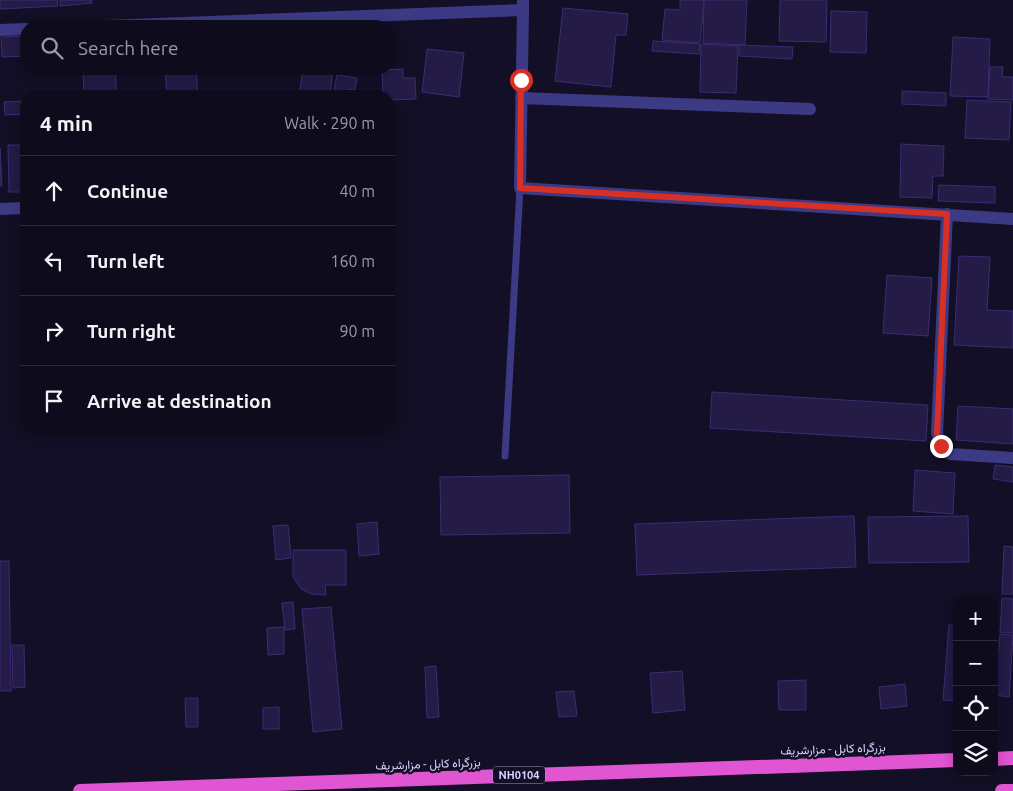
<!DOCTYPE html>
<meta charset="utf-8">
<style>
body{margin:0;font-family:Ubuntu,Vazirmatn,sans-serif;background:#1c1929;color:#f1f3f6}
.controls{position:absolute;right:15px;bottom:15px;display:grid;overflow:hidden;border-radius:10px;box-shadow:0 2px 12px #0003}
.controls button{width:45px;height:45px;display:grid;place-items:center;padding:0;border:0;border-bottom:1px solid #2e2b3b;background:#0e0b1c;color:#f1f3f6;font:25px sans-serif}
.stop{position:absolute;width:15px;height:15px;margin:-11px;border:4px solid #d93025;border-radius:50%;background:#fff}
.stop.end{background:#d93025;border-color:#fff;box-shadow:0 1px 5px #0008}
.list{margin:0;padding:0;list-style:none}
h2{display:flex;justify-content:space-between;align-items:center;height:65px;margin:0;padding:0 20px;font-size:21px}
h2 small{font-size:16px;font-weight:400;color:#9b9ba3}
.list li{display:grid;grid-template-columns:32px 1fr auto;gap:15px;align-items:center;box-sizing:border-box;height:70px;padding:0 20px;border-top:1px solid #2e2b3b}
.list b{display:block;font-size:19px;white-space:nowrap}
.list em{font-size:16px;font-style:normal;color:#9b9ba3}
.icon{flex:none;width:28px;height:28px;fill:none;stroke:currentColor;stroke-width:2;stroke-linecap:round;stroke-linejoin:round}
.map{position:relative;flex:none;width:1013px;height:791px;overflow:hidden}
.search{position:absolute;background:#0e0b1c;box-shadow:0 2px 12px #0003;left:20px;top:20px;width:375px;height:55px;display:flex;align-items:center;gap:12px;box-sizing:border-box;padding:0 18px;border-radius:20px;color:#9b9ba3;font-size:19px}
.panel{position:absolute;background:#0e0b1c;box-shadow:0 2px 12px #0003;left:20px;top:90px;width:375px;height:345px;border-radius:20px}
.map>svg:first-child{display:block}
.building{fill:#241b47;stroke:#3b2d73}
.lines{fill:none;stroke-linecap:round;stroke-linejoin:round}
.service{stroke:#3d3a85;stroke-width:7}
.minor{stroke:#3d3a85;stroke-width:12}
.trunk{stroke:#e055d1;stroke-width:14}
.route{stroke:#d93025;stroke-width:6}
.labels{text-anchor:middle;stroke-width:5;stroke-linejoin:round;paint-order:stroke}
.shield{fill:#130f26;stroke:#9e99be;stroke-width:1}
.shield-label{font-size:11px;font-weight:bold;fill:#d9d4ff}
.street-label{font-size:12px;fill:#d9d4ff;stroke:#130f26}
</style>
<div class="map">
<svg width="1013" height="791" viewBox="0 0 1013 791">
<rect width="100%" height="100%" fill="#130f26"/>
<path class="building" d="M0,0H57L58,6L0,9Z
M60,0H92V3L60,6Z
M680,0H704L700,43L662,40L665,9L680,10Z
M704,0H747L745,45L703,43Z
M780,0H827L826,42L779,41Z
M563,8L628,14L626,35H616L611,87L555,81Z
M831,11L867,12L866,53L830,52Z
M26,36V56L2,57L1,37Z
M953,37L990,39L988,97L950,96Z
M653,41L700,44L699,54L652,51Z
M701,44L738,46L736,93L700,92Z
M739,45L793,47L792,59L739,56Z
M427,49L464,53L459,97L422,92Z
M990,67H1003L1002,77H1013V100L988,99Z
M83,69H115L117,96H84Z
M165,69H196L198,96H167Z
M303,69H333L330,96H299Z
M403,69V78H415L416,99L389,100V96H383L382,70Z
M337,75L357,78L355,90L347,89L345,96H333Z
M902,91L946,93V106L902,104Z
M967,100L1011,102L1009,140L965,138Z
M26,101V114L5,115L4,102Z
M901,144L944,146L943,176H933L932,198L900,197Z
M8,145H26V192H9Z
M0,148L2,186H0Z
M939,185L995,187V203L938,201Z
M959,256L990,257L987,310L1013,311V348L954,345Z
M887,275L932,278L928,336L883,333Z
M712,392L928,405L926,441L710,428Z
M958,406L1013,409V444L956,440Z
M995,465L1013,467V482L993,479Z
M915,470L955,473L953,514L913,511Z
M569,475L570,533L441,535L440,477Z
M854,516L856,567L637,575L635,524Z
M968,516L969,562L869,563L868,517Z
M377,522L379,554L359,556L357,524Z
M288,525L291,558L276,560L273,526Z
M1004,546L1013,547V594H1002Z
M293,550H346V585H325L326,595L312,594L301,589L293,577Z
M0,561H9L11,691H0Z
M1002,598L1013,599V633L1000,632Z
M293,602L295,629L285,630L282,603Z
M331,607L342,729L313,732L302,609Z
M949,625H957V701L943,700Z
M284,627V654L268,655L267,628Z
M1000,634L1013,635L1009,697L994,695V648L999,649Z
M12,645H24L25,687L13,688Z
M436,666L439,717L427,718L425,667Z
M682,671L685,710L653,713L650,673Z
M806,680V710H779L778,681Z
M905,684L907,706L881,709L879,687Z
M574,691L577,716L559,717L556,692Z
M185,698H198V727H186Z
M279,707V729H263V708Z"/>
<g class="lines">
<path class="service" d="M505,456L520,188"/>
<path class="minor" d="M523,10L520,188L1013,219
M104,26L523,10V0
M0,30L26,29
M521,98L810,109
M0,209L26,208
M947,214L937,433L941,446L950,454L1013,458"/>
<path class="trunk" d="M994,759L1013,758
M80,791L957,760
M1002,791H1013"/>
</g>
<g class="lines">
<path class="route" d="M521,80L520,188L947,214L937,434L941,446"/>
</g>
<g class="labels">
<rect class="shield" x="493" y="766.5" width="52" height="17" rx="4"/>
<g class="shield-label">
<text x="519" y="779">NH0104</text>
</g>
<g class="street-label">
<text transform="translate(833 749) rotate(-2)" y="4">بزرگراه کابل - مزارشریف</text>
<text transform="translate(428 764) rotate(-2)" y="4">بزرگراه کابل - مزارشریف</text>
</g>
</g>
</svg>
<div class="controls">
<button>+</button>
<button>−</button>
<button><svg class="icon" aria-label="locate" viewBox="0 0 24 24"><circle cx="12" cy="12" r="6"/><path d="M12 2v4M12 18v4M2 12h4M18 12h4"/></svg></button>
<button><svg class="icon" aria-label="layers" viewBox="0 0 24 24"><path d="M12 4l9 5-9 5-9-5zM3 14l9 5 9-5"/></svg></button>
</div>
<div class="stop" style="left:521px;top:80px"></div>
<div class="stop end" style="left:941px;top:446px"></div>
<div class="search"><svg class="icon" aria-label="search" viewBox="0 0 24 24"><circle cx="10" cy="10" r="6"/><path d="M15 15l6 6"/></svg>Search here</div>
<section class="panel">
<h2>4 min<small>Walk · 290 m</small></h2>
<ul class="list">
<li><svg class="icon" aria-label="ahead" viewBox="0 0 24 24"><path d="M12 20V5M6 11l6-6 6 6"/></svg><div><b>Continue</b></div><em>40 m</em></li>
<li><svg class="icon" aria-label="left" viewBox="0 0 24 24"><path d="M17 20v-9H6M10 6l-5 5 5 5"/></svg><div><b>Turn left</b></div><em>160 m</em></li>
<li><svg class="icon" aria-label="right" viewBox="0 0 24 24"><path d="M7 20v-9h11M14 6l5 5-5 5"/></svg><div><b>Turn right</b></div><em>90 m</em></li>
<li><svg class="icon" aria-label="arrive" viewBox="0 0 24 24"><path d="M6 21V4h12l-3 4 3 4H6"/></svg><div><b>Arrive at destination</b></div></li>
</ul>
</section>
</div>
